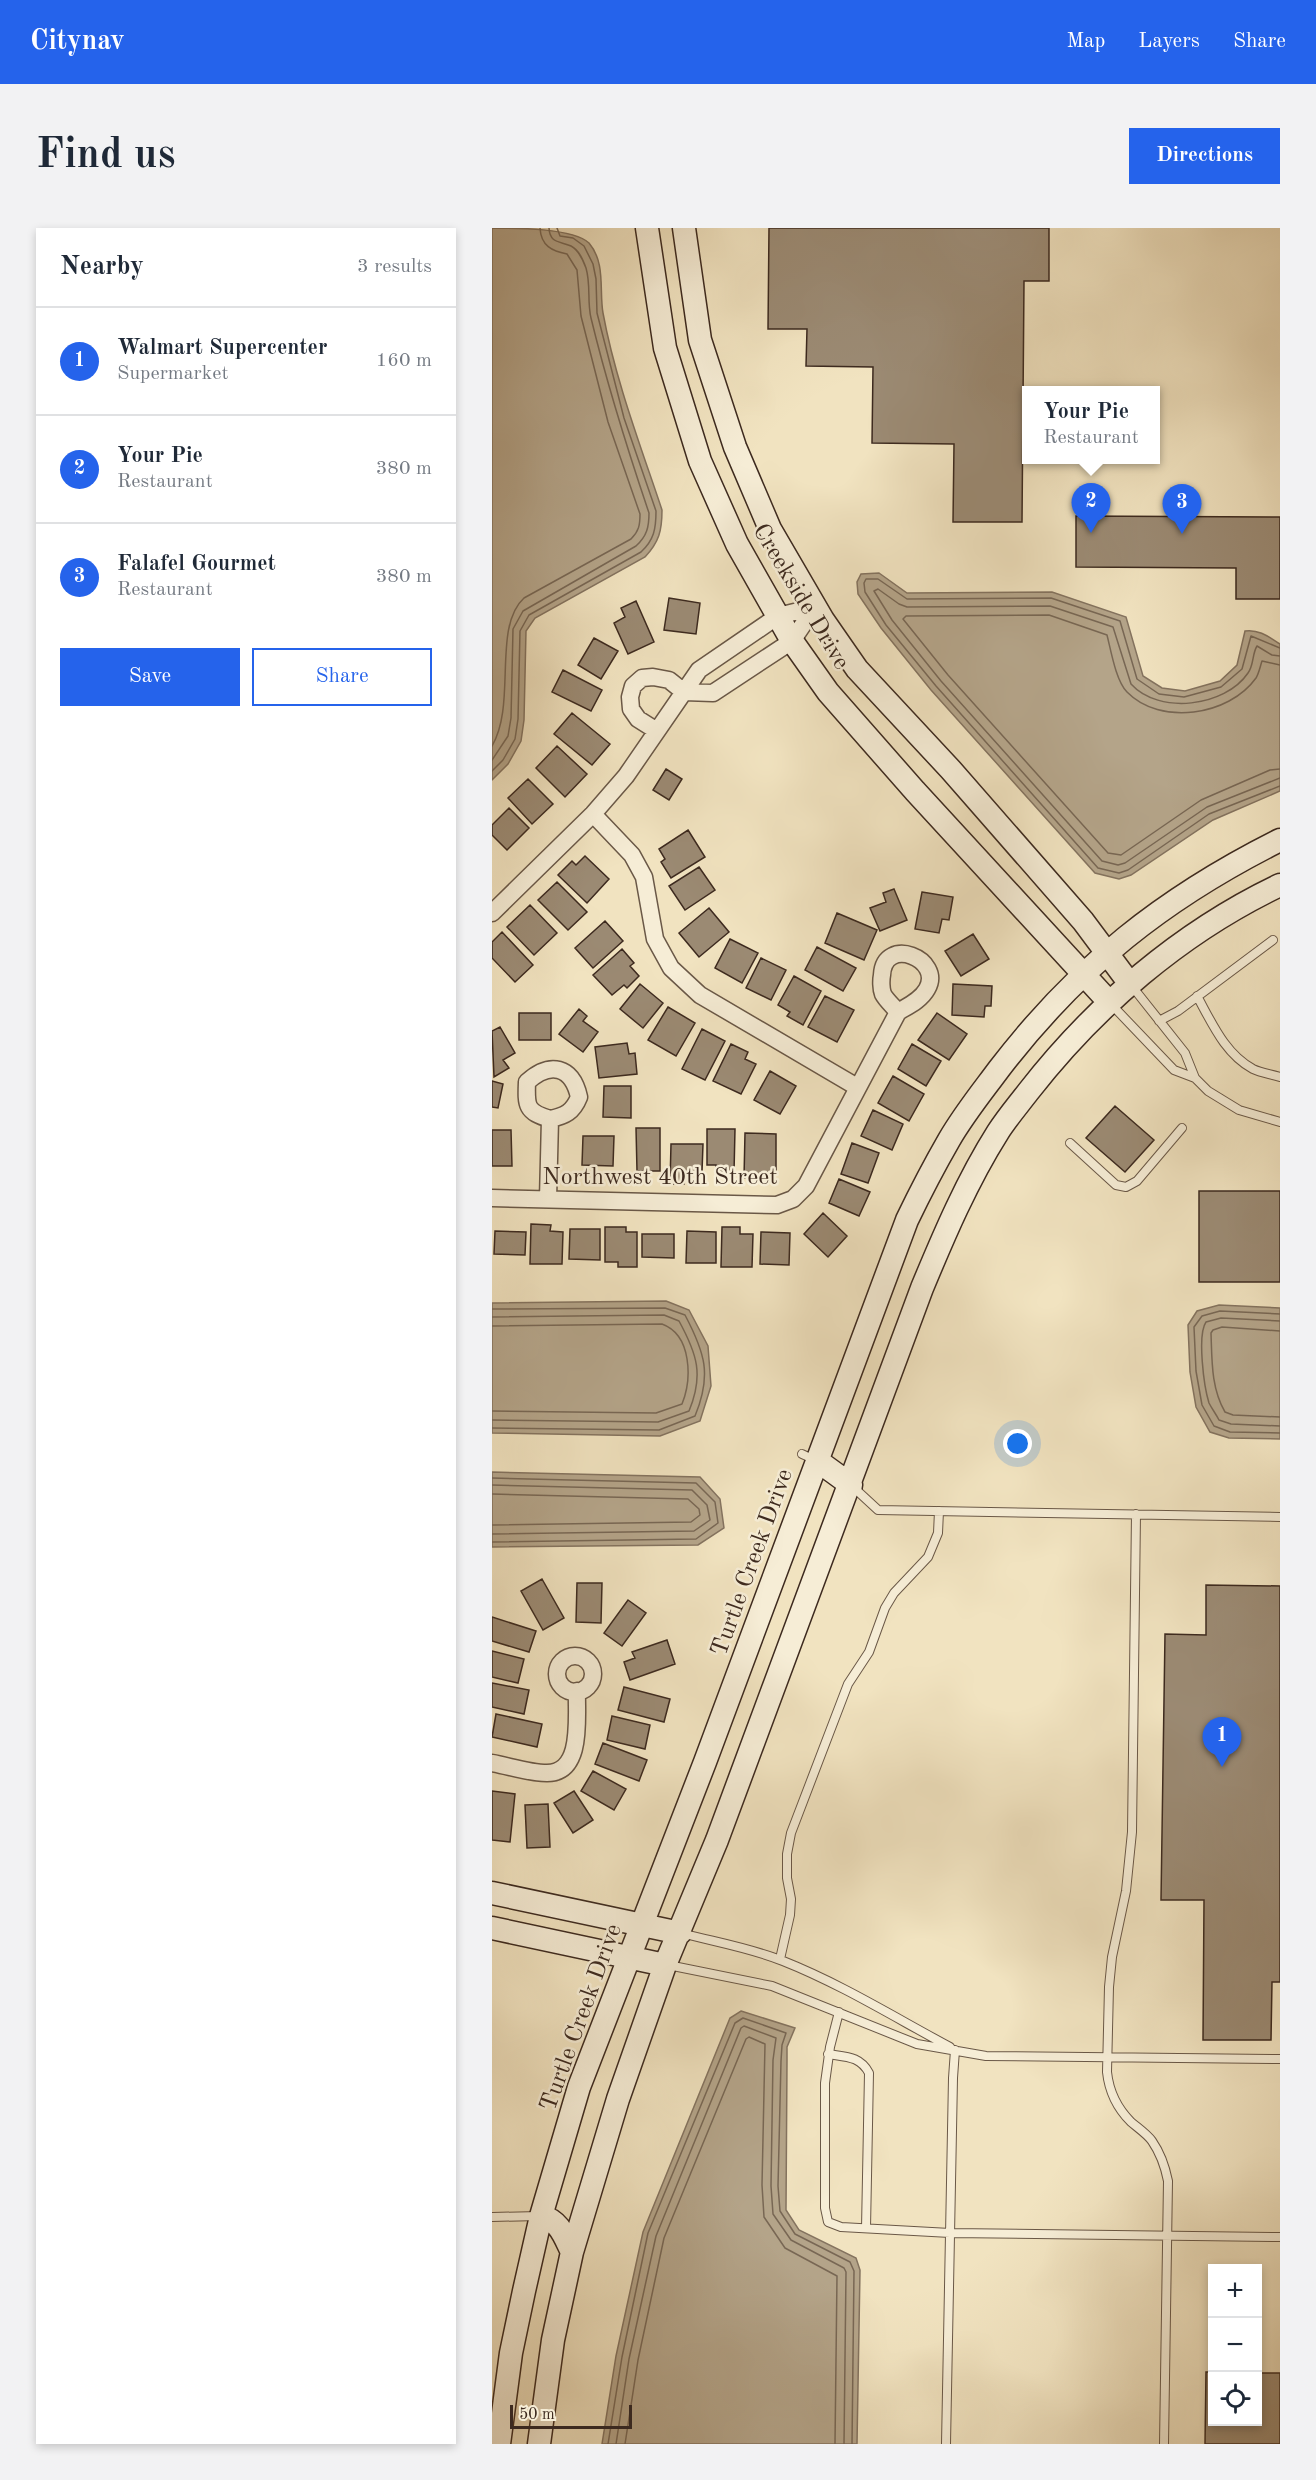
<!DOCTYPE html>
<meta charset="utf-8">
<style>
body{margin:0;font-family:"Old Standard TT",serif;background:#f2f2f3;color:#1f2937}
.controls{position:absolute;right:18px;bottom:18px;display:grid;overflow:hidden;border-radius:0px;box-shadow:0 3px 9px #0003}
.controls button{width:54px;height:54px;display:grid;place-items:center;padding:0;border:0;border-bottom:2px solid #e0e1e3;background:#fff;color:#1f2937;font:30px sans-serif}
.scale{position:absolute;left:18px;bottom:15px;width:122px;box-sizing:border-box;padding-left:6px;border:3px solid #3d2a1f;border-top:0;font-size:16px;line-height:21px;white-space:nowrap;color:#3d2a1f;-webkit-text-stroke:4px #f6edd6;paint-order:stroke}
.you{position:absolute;left:526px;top:1216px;width:21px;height:21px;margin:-15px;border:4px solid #fff;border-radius:50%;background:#1a73e8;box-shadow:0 0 0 9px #1a73e833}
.badge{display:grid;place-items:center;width:39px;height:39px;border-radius:50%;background:#2563eb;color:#fff;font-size:20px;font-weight:700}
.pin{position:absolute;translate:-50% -50px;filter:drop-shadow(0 2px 3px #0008)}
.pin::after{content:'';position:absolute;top:32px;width:21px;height:18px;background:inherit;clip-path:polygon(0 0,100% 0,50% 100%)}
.popup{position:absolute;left:530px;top:158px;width:138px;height:78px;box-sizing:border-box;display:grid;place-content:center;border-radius:0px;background:#fff;filter:drop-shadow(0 2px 4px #0005);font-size:20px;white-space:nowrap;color:#747a83}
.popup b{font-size:22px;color:#1f2937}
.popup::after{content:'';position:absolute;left:50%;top:100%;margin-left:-12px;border:12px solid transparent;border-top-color:#fff}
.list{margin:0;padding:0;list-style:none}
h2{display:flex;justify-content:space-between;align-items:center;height:78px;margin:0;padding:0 24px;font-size:26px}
h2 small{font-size:20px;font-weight:400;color:#747a83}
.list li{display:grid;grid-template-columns:39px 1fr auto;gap:18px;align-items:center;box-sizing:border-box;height:108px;padding:0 24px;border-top:2px solid #e0e1e3}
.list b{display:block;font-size:22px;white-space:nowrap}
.list p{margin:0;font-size:20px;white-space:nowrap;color:#747a83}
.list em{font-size:20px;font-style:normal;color:#747a83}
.actions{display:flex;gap:12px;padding:18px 24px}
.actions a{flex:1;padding:14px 0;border:2px solid #2563eb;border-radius:0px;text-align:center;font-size:21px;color:#2563eb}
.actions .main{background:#2563eb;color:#fff}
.icon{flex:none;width:33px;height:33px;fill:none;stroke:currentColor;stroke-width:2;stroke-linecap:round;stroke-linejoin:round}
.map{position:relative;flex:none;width:788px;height:2216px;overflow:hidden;border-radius:0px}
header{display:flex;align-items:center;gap:36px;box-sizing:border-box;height:84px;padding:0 30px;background:#2563eb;color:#fff}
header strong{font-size:28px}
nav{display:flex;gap:33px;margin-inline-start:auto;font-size:21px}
.intro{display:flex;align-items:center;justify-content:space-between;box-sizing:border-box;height:144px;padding:0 36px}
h1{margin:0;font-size:42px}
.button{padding:15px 27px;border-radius:0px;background:#2563eb;color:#fff;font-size:21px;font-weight:700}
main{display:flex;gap:36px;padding:0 36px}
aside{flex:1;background:#fff;border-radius:0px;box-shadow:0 3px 9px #0003}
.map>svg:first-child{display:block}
.water{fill:#b4a489;stroke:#84735f;stroke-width:1.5}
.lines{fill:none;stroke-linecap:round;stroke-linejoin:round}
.shore{stroke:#786754;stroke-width:1.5}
.building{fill:#9b8a73;stroke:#3d2a1f;stroke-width:1.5}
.lane-casing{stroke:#6a5847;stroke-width:10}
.street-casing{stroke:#6a5847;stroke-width:19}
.secondary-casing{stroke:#3d2a1f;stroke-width:25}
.lane{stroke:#f6edd6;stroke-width:8}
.street{stroke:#f6edd6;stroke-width:16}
.secondary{stroke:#f6edd6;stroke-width:22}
.labels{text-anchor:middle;stroke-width:5;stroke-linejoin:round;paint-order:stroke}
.street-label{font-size:24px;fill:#3d2a1f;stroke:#f6edd6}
</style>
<header>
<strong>Citynav</strong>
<nav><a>Map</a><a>Layers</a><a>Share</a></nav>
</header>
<div class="intro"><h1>Find us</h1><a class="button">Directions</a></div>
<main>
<aside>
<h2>Nearby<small>3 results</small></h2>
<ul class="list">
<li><span class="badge">1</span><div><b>Walmart Supercenter</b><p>Supermarket</p></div><em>160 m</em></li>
<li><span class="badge">2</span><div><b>Your Pie</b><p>Restaurant</p></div><em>380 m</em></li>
<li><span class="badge">3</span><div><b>Falafel Gourmet</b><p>Restaurant</p></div><em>380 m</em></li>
</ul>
<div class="actions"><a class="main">Save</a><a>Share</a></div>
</aside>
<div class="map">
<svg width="788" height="2216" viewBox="0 0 788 2216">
<rect width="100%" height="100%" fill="#f1e3c0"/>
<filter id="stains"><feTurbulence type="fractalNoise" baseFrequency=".00333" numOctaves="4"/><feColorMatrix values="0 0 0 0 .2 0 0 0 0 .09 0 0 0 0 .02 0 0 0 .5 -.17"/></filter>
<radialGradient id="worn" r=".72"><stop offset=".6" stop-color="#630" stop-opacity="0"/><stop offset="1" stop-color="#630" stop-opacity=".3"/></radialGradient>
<path class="water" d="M0,0C24,0 81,0 97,15C114,35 107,62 111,85C123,151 149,219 170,282C170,303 167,314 153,329L43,390L34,403L32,492L29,513L16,536L0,552Z
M387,345L415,365L560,364L634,389L651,448L670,460L693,463L728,453L745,437L753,403C767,401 777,409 788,416V563L721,592L639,647L627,651L603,645L439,462L389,400L366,366L365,354L369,346Z
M174,1073L197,1082L216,1118L219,1158L208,1193L168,1208L0,1205V1075Z
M727,1077L788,1080V1211L737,1210L718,1204L704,1179L698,1144L696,1097L705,1083Z
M0,1244L208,1249L228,1271L232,1300L206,1317L0,1319Z
M249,1783L303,1800L295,1819V1833L294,1982L307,2002L364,2030L368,2042L365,2216H110L124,2128L151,2004L238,1790Z"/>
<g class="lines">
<path class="shore" d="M788,420L759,408L750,441L729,459L692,469L667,466L645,451L628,393L559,370L415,371L386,351H374L372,355L373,364L394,397L444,458L606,640L627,645L636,642L717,586L788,558
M788,428L780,427L765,418C760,426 762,437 756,445C733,479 667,487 639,456L621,399L558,378L415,379L407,376L386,361L382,363L400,392L449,453L610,633L626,637L633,635L715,579L788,550
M788,437L770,433C768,439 767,445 764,450C737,488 668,498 635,464C624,453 619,423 615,407L557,387L414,388L411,391L456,447L616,625L629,627L709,572L778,542L788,541
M0,518C25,476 0,399 32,370L139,311C147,303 148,297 148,286L116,194L89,88L85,42L75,26C60,23 49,18 48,0
M0,532L16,508L19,490L21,401L31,383L144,318C155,308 157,299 157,285C135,220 115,156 99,90C95,74 99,57 94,40C91,32 87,22 79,18C68,13 58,16 57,0
M0,543L11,532L23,511L26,491L28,403L37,387L149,324C162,312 164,301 164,283L132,190L105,85L104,51L101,36L92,18L81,10L68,8L65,0
M0,1081L173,1080L193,1087C213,1125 220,1147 203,1188L167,1202L0,1200
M788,1086L728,1083L710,1088L702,1099L704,1143L710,1177L722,1198L738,1204L788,1205
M0,1089L172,1087L187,1093C205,1126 212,1147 197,1183L166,1194L0,1192
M788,1093L729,1090L714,1094C705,1107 712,1159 717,1175C720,1181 724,1186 727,1192L739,1196L788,1198
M0,1098L170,1096C200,1107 200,1151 190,1176L164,1185L0,1183
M788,1103L730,1099L721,1102L719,1105C720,1132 719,1160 733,1184L741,1187L788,1189
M0,1250L204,1255L223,1274L226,1295L204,1311L0,1314
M0,1257L200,1262L215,1277L218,1292L202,1303L0,1306
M0,1266L196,1271L207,1281L208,1287L199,1294L0,1297
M116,2216L130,2129L156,2005L243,1795L251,1790L294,1805L290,1817L289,1833L286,1958L288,1983L303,2006L358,2034L362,2043L360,2216
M124,2216L137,2131L164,2008L249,1800L252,1798L284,1810L281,1832L279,1958L281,1986L299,2012L352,2040L354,2044L352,2216
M133,2216L146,2132L172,2010L254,1811L257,1809L273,1816L270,1957L272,1989L293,2020L345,2048L343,2216"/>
</g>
<path class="building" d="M277,0H557V53H532L530,294H461L462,216L380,215L381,139L314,138L315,101H276Z
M584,288L788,289V371H744V340L584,339Z
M177,370L208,375L204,406L172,402Z
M144,373L162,414L136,426L122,395L133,389L129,380Z
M102,410L126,423L109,451L86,437Z
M71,442L110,462L99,483L60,464Z
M80,485L118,516L100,537L62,506Z
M65,518L95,546L73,569L44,540Z
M174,541L190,551L177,572L161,562Z
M36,551L61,576L40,596L16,570Z
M17,580L37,600L15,622L0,607V597Z
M196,602L213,629L179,650L169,634L173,631L167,621Z
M93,628L117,651L95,675L66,647L80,633L84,637Z
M207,639L223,662L193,682L177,658Z
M65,654L95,684L76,702L46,672Z
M402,661L415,692L388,703L378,680L394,674L391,665Z
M430,664L461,669L457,692L450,691L447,705L423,701Z
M38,677L65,705L42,727L15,699Z
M217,680L237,704L207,729L187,705Z
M345,685L385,702L372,732L333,715Z
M113,693L131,713L101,740L83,720Z
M10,704L41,737L23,754L0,730V714Z
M481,706L497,731L469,748L453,723Z
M238,711L266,725L250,755L223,740Z
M325,719L364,740L351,763L313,742Z
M130,721L142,735L138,738L147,748L135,760L132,757L120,767L101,747Z
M269,730L294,742L279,772L254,760Z
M302,748L329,763L311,797L295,788L298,784L286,777Z
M148,756L171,775L151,800L128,781Z
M461,756L500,758L499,778H493L492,789L460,787Z
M333,768L362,782L345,814L316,799Z
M176,779L203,795L184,828L156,812Z
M87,781L95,788L91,793L106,804L91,824L67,806Z
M27,785H59V812H27Z
M445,785L475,806L457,832L426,812Z
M8,799L23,825L11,832L17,840L2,849L0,803Z
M210,801L233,813L213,852L190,841Z
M135,815L137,826L143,825L145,846L107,850L103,819Z
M239,816L256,824L253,831L264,836L249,866L221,853Z
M420,816L449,833L434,858L406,841Z
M278,843L304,858L288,886L262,872Z
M401,848L432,866L417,893L386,875Z
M0,853L11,856L6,880L0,879Z
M112,858H139V890L111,889Z
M623,878L662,912L633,944L594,910Z
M381,882L411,896L400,922L369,908Z
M144,900H168V943H145Z
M215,901H243L242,945L224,944V937H215Z
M0,902H19L20,938H0Z
M253,905L284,906V944H269V951L252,950Z
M91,908H122L121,938L90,937Z
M360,915L387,925L376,955L349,946Z
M179,916H211L210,944H192V956H178Z
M347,951L378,964L367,988L337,975Z
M707,963H788V1054H707Z
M331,985L355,1008L336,1029L312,1006Z
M39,996L59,997L58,1003L71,1004L70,1036H38Z
M113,999H134V1004H145V1039H126V1034H113Z
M230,999H248V1006H261L260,1039H229Z
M78,1001H108V1032L77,1031Z
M3,1003L34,1004L33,1027L2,1026Z
M195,1003L224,1004V1035H194Z
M269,1004L298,1005L297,1037L268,1036Z
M150,1006H182V1030L150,1029Z
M50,1351L72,1390L51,1402L29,1363Z
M85,1355H110L109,1395L84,1394Z
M714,1357L788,1358V1754H780L779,1812H711L712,1672H669L673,1406L714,1407Z
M136,1372L154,1385L130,1418L112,1405Z
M0,1389L44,1403L37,1424L0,1413Z
M175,1412L183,1436L138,1452L132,1434L143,1430L140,1424Z
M0,1423L32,1431L26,1455L0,1449Z
M0,1455L37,1462L32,1486L0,1479Z
M132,1459L178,1471L172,1494L126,1482Z
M4,1486L50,1496L45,1519L0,1509Z
M120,1488L158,1497L153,1521L115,1512Z
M111,1515L155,1532L147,1553L103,1536Z
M101,1543L134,1561L122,1582L89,1563Z
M0,1563L23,1566L18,1614L0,1612Z
M82,1563L101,1592L81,1605L62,1575Z
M56,1576L58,1619L35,1620L33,1577Z
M714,2144H720V2194H766V2145H788V2216H713Z"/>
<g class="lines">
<g class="lane-casing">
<path id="lane" d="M639,757L693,825L703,850
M705,768C720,795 733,826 761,841C769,845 779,846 788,849
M618,775L682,842L703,850L716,863L747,882L788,894
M667,793L686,783L781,712
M578,915L624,957L634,959L645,953L690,900
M310,1226L325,1233
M360,1258L386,1282L788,1289
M644,1286L640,1604L634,1663L620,1729L617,1759L615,1844C617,1863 626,1881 639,1894C646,1900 655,1906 660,1913C669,1926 673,1938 676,1953L672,2216
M189,1705C223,1714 259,1720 291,1733C349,1756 402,1789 458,1819
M288,1731L298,1687L299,1671L295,1650V1626L299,1605L356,1456L377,1424L393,1380L402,1365L436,1329L446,1305L447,1283
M176,1737L280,1758L425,1816L494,1828L788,1831
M347,1784L338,1819L333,1855V1980L336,1994L349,1999L458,2005L788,2009
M336,1826C354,1829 368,1828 377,1845L374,2000
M0,1989L47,1988
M454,2216L461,1850L463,1822"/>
</g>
<g class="street-casing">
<path id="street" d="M165,503L146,491L139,481L138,469L141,458L150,450L161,449L177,452L192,464L221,465L300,413L323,379
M101,586L140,627L152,649L163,711L179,740L208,767L365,859
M0,685L101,586L134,548L207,442L286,388L323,379
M0,970L285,977L301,971L314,958L406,784C416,778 429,772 435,761C452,731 392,707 390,747C389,752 389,761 391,766C394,772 401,778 406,784
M56,971L58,891C73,888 81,884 87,869C80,838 58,833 35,854C34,878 34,884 58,891
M65 1446a18 18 0 1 1 36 0a18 18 0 1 1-36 0Z
M0,1535C17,1538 37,1545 55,1545C92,1545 84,1488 85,1463"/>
</g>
<g class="secondary-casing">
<path id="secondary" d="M155,0L173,120L208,233L245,316L300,413L336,464L423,563L618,775
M192,0L208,112L243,219L278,301L331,392L365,441L459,542L591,693L638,756
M326,1233L359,1257
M0,1665L188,1705
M0,1700L173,1737
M49,1988C68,1993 72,2008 80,2024
M7,2216L19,2125L32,2063L49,1988L87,1859L213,1534L415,992C428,965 442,938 457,912C472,886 490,864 507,841C586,738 672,670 788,612
M47,2216L61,2112L80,2024L126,1871L173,1737L225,1612L430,1060C452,1007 475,953 506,904C515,890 526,877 536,864C603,778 689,704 788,657"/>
</g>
<use href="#lane" class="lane"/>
<use href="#street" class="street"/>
<use href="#secondary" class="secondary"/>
</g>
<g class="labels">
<g class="street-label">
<text transform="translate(310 368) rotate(59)" y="8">Creekside Drive</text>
<text x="168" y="956">Northwest 40th Street</text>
<text transform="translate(259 1334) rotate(-70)" y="8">Turtle Creek Drive</text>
<text transform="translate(88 1789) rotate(-70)" y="8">Turtle Creek Drive</text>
</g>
</g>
<rect width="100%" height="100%" filter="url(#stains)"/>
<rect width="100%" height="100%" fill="url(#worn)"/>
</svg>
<div class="controls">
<button>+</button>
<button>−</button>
<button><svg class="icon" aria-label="locate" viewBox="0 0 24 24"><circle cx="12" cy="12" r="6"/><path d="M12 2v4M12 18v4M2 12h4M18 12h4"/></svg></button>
</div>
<div class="scale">50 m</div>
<div class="you"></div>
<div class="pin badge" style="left:730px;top:1539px">1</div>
<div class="pin badge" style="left:599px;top:305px">2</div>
<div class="popup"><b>Your Pie</b>Restaurant</div>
<div class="pin badge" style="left:690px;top:306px">3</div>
</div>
</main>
